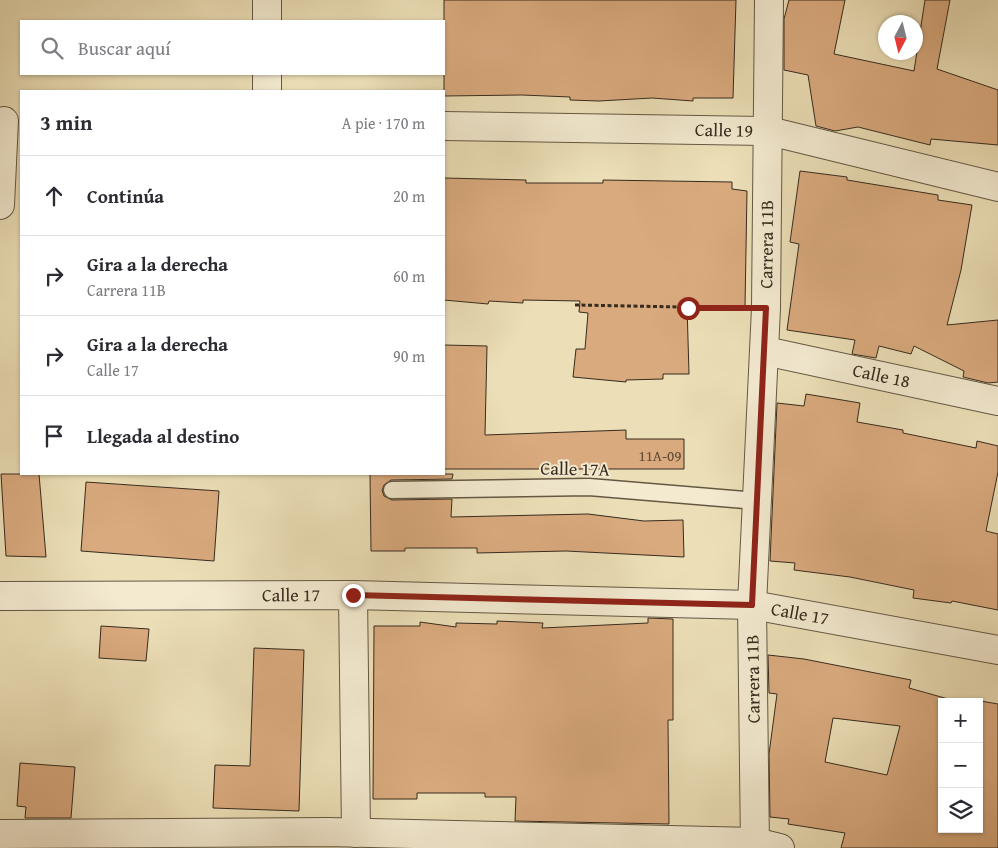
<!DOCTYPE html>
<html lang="es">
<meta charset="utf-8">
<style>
body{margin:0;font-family:"Gentium Book Plus",serif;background:#f2f2f3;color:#2b2b33}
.controls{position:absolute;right:15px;bottom:15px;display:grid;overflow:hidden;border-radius:0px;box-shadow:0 1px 4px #0004}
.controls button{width:45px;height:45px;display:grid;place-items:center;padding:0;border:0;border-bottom:1px solid #e1e1e2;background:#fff;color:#2b2b33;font:25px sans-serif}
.compass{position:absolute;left:878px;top:15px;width:45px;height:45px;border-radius:50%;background:#fff;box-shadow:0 1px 4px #0004;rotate:187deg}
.stop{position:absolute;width:15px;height:15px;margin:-11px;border:4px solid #8f2418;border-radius:50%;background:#fff}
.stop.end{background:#8f2418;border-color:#fff;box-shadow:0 1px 5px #0008}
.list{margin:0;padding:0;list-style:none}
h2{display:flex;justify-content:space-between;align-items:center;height:65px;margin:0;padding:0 20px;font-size:21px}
h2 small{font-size:16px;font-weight:400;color:#7c7c81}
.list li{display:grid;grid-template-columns:32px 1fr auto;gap:15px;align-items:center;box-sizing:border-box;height:80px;padding:0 20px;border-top:1px solid #e1e1e2}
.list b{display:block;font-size:19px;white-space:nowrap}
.list p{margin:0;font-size:16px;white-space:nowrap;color:#7c7c81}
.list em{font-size:16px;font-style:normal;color:#7c7c81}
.icon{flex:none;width:28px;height:28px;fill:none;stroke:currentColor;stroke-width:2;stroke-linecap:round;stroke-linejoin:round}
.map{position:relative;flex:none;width:998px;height:848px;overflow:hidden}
.search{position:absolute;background:#fff;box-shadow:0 1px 4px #0004;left:20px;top:20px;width:425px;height:55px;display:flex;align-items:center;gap:12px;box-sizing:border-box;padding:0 18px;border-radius:0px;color:#7c7c81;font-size:19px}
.panel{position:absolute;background:#fff;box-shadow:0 1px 4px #0004;left:20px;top:90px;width:425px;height:385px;border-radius:0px}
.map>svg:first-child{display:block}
.building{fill:#d9aa7e;stroke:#362b1e;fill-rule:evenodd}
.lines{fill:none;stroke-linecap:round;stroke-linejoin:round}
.lane-casing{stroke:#645844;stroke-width:19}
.street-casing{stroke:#645844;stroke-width:30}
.path{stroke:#362b1e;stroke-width:3;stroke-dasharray:4 2.5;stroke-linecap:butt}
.lane{stroke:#f3ead0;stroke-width:16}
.street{stroke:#f3ead0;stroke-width:28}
.route{stroke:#8f2418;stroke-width:6}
.labels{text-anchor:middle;stroke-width:4;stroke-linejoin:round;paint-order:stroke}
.number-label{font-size:15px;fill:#5f4b36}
.street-label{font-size:18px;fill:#362b1e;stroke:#f3ead0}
</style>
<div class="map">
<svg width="998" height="848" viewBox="0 0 998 848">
<rect width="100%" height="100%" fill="#ecdfb7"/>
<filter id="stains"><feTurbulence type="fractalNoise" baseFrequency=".004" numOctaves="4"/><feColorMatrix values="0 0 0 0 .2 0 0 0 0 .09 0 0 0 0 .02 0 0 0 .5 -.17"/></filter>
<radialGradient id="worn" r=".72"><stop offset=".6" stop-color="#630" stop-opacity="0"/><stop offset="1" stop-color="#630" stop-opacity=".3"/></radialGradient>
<path class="building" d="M444,0H736L733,98H693V101L652,98L599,101L570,100V97L522,95L444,96Z
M789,0H845L834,54L914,71L925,0H950L937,69L998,90V145L931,139L930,145L858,127L835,131L816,126L808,75L784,70V19Z
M800,171L847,177V180L938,195V200L972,205L961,270L947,325L998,320V382L988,383L963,377L964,371L914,346L911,354L879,346L876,358L852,354L855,340L787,330L799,244L790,242Z
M444,178L526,180V183H603V180L732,182V189L747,191L745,307L687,305L689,374H663V379L626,380V382L573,377L576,349H585L588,313L579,312L580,301L523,300V303L489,301L488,304L444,300Z
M444,345L487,346L485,435L626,430V439H684V469H444Z
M806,394L860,403L857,422L903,430V433L976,448L977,441L998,446V472L986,531L998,534V610L952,601L951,603L913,598L914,590L850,577L794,570L795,563L770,561L777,403L804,406Z
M1,474H39L46,557L6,556Z
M370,474H453L452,479L391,480L384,485L382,490L384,496L392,500L452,499L451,517L588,514L644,521L683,520L684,557L566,551L477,553V548H405V551H371Z
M86,482L219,491L214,561L81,551Z
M648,618L673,619V720H668L669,824L515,821L516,797H485V793H417V799H373L374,626H420V622L456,627V623L497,624V621L543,623L542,628L648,623Z
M101,626L149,629L146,661L99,658Z
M254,648L304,650L299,811L213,808L215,765L250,766Z
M768,655L804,659L911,680L909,688L959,702H942V829H979V702H975V700L998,704V848H841L845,833L788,824L789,819L770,817L769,754L777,694L769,693ZM833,718L900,726L887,775L825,762Z
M20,763L75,767L71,818H25L26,807L17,806Z"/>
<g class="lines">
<g class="lane-casing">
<path id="lane" d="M392,490L589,487L757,501"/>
</g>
<g class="street-casing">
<g id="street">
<path d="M267,0V21"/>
<path d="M267,74V91"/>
<path id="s1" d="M444,126L769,131L998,187"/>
<path d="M0,205L4,121"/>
<path id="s2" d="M765,351L998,401"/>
<path d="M353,595L356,833"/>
<path id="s3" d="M0,596L353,595L752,605L998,650"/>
<path d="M0,834L328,832L755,842L780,848"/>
<path id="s4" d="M755,848L752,605L766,308L769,0"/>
</g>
</g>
<path class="path" d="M575,305L736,308"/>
<use href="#lane" class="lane"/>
<use href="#street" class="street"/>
</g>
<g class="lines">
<path class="route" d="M353,595L752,605L766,308H688"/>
</g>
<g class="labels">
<g class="number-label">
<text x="660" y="461">11A-09</text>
</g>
<g class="street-label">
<text dy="6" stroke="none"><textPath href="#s1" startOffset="280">Calle 19</textPath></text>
<text dy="6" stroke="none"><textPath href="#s4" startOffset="604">Carrera 11B</textPath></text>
<text dy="6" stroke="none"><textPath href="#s2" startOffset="119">Calle 18</textPath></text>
<text transform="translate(575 469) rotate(1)" y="6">Calle 17A</text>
<text dy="6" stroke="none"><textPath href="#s3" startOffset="291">Calle 17</textPath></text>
<text dy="6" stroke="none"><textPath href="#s3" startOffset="801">Calle 17</textPath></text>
<text transform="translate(753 679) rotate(-91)" y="6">Carrera 11B</text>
</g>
</g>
<rect width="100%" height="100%" filter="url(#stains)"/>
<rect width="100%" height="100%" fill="url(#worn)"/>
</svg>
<div class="controls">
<button>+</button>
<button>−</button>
<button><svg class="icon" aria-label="layers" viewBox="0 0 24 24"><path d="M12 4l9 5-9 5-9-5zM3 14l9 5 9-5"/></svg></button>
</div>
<svg class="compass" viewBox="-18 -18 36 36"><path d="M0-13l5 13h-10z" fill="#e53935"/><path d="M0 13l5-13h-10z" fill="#7c7c81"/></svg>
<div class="stop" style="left:688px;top:308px"></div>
<div class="stop end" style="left:353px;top:595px"></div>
<div class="search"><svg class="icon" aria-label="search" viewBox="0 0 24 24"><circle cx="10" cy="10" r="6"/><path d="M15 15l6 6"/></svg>Buscar aquí</div>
<section class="panel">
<h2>3 min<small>A pie · 170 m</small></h2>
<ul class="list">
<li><svg class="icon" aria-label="ahead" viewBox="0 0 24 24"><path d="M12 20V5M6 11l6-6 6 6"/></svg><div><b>Continúa</b></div><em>20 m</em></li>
<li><svg class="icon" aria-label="right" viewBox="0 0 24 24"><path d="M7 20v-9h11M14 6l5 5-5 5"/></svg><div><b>Gira a la derecha</b><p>Carrera 11B</p></div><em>60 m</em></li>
<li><svg class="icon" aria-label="right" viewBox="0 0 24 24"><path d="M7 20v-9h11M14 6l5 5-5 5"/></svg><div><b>Gira a la derecha</b><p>Calle 17</p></div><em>90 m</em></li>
<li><svg class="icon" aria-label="arrive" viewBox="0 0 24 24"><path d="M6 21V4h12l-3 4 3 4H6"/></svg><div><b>Llegada al destino</b></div></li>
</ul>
</section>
</div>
